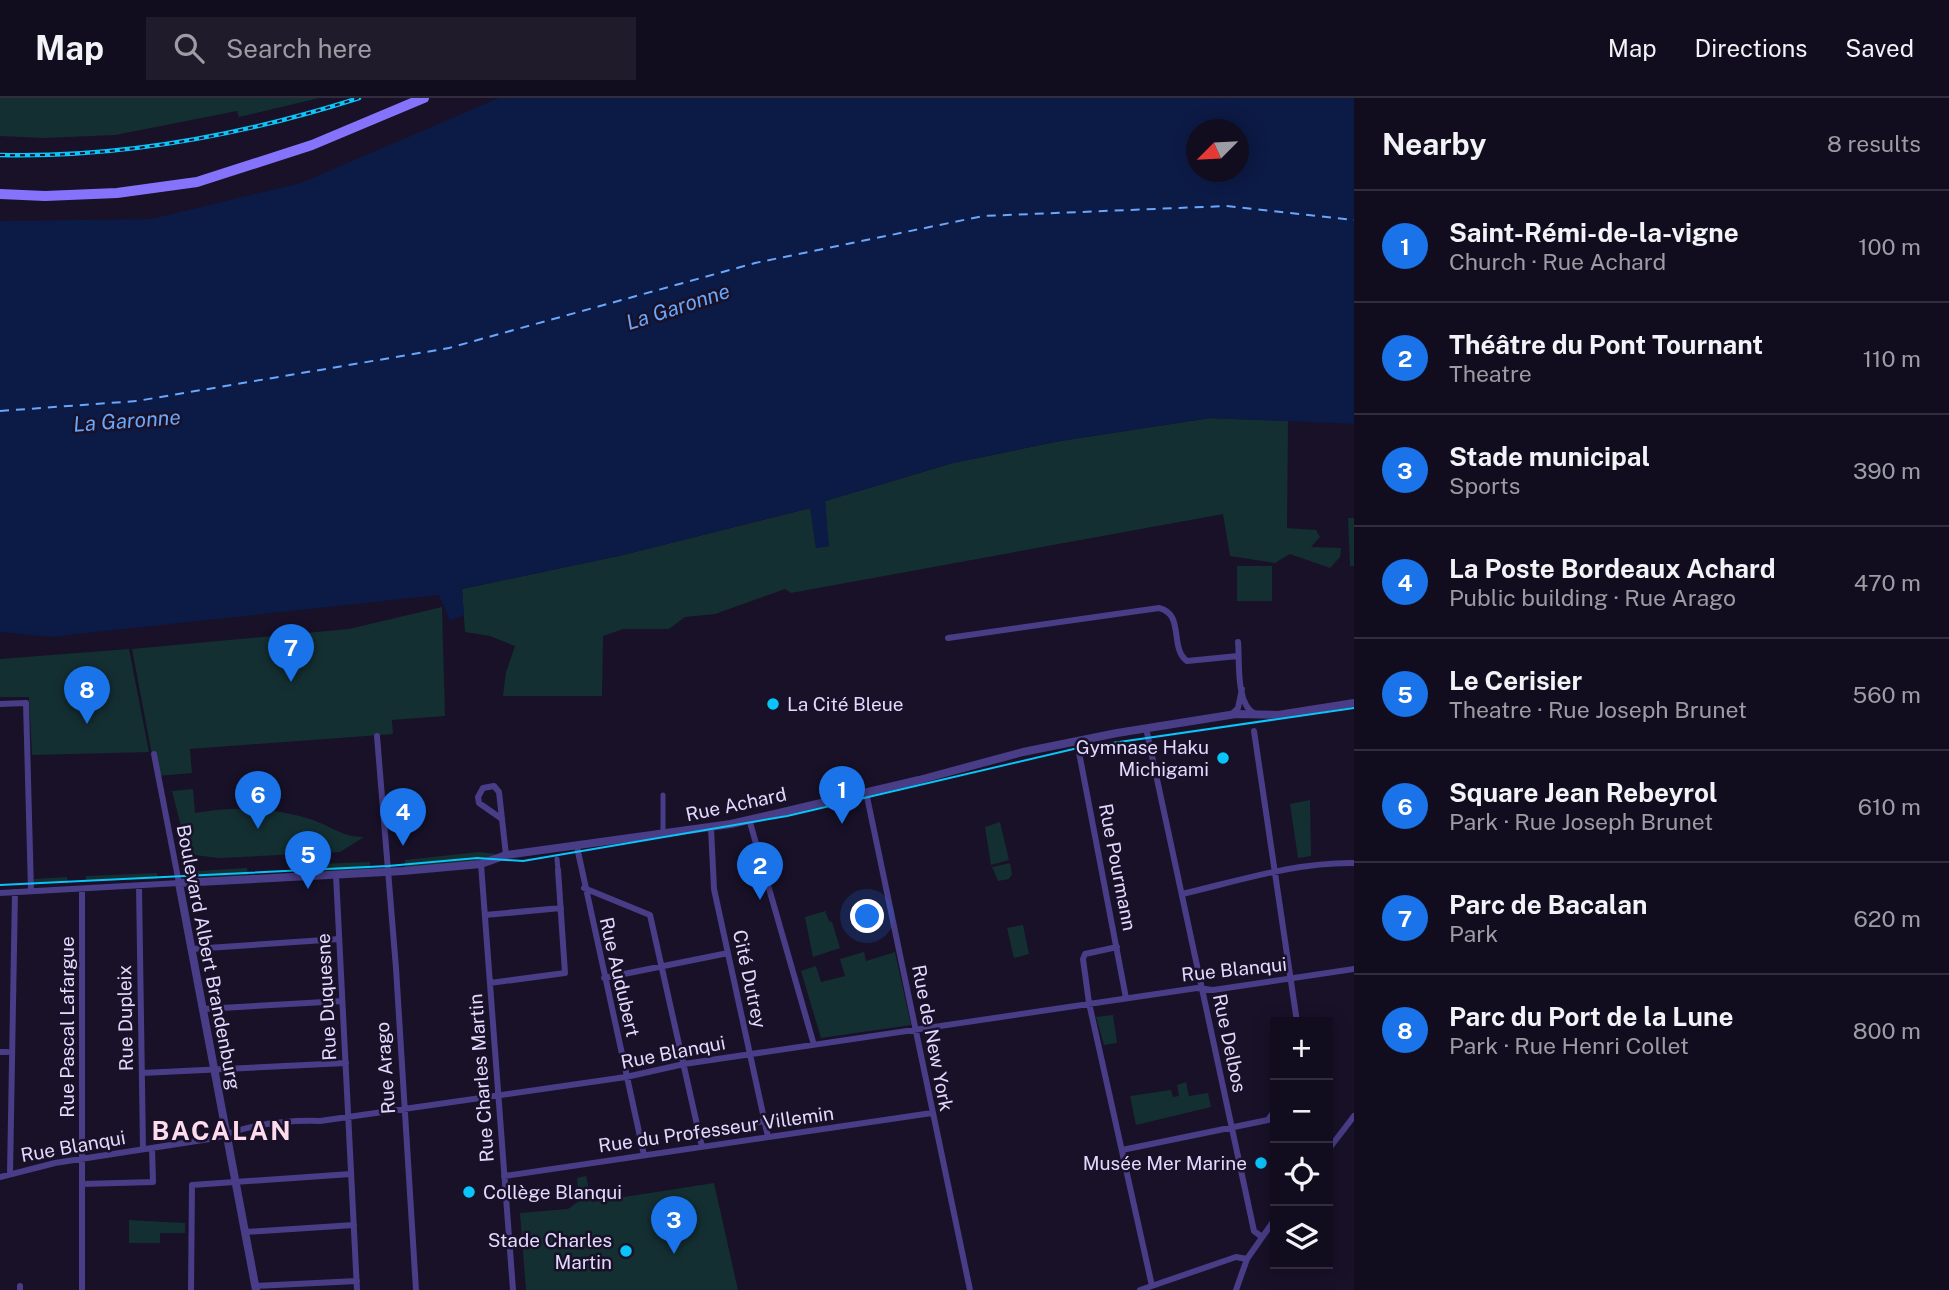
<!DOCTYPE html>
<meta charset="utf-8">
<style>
body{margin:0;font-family:"Public Sans",sans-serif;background:#1f1b2b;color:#f1f3f6}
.controls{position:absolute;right:21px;bottom:21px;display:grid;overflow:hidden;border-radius:0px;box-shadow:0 4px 18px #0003}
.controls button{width:63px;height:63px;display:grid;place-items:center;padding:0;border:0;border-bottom:2px solid #312d3c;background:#120d1e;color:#f1f3f6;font:35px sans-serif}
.compass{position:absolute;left:1186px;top:21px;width:63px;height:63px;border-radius:50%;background:#120d1e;box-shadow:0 4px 18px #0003;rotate:246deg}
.you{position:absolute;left:868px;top:819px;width:24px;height:24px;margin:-18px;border:5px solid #fff;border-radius:50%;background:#1a73e8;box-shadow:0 0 0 10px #1a73e833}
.badge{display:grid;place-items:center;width:46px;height:46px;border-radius:50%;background:#1a73e8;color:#fff;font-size:23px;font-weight:700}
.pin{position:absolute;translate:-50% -58px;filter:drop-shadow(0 2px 4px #0008)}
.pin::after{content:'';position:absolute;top:37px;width:24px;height:21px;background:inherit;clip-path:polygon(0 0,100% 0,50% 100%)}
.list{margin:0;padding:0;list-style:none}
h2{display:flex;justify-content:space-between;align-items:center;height:91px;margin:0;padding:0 28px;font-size:30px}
h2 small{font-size:23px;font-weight:400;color:#9c9ca4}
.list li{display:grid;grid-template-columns:46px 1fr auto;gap:21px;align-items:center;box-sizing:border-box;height:112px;padding:0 28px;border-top:2px solid #312d3c}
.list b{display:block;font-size:26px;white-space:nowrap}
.list p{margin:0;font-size:23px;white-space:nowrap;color:#9c9ca4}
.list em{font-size:23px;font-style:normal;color:#9c9ca4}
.icon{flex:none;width:38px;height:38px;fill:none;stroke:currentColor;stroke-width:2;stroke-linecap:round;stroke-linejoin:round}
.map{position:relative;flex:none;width:1354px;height:1192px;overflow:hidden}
header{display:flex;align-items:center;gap:42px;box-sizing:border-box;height:98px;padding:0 35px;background:#120d1e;border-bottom:2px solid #312d3c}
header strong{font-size:33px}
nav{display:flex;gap:38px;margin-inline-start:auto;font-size:24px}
.search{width:490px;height:63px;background:#1f1b2b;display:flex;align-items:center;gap:18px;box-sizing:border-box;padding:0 24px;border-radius:0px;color:#9c9ca4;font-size:26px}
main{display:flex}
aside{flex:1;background:#120d1e}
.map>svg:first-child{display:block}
.green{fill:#142f32}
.water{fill:#0c1a46;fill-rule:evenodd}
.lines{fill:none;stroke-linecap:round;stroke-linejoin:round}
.ferry{stroke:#6aa7fb;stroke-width:2;stroke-dasharray:9 7;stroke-linecap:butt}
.pedestrian{stroke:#483d86;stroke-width:5}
.minor{stroke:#483d86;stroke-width:6}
.tertiary{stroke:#483d86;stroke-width:8}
.secondary{stroke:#8673fb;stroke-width:10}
.tram{stroke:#0ac5f9;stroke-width:2}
.rail-casing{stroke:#0ac5f9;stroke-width:4.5}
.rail{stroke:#181128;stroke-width:2;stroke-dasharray:5;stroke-linecap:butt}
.poi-dot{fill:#0ac5f9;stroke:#181128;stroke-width:2.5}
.labels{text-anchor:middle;stroke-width:5;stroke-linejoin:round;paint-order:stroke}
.poi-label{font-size:19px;fill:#e1d9fe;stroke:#181128;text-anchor:end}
.street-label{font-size:19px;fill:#e1d9fe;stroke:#181128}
.water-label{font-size:21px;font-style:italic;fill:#6aa7fb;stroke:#181128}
.district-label{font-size:26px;font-weight:bold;letter-spacing:2px;fill:#fedbed;stroke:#181128}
</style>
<header>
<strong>Map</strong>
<div class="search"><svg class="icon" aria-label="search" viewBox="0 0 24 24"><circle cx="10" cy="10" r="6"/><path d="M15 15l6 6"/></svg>Search here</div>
<nav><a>Map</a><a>Directions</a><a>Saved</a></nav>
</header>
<main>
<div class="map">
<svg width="1354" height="1192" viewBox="0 0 1354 1192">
<rect width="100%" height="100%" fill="#181128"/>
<path class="green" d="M0,0H319L239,19L237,13L115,37L42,40L0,38Z
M1210,320L1288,323L1287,430L1316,432L1320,439L1311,449L1341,450L1340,459L1330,470L1290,456L1275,465L1230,458L1223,416L791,495L785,491L715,516L685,519L669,531H623L603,538L602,598H503L506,574L515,548L490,538L465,534L462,491L623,457L811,410L816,450L828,448L825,403L953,365L1060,343Z
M1348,420H1354V468H1350Z
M1237,468H1272V503H1237Z
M442,509L445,618L392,622L393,636L190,651L192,675L156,678L132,551L349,531Z
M129,551L149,654L32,657L29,599H0V561Z
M193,691L195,715C235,708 274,709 313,722C330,728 345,740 364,739L340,754L218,760L188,756L172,693Z
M1310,702L1311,758L1298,760L1290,706Z
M1000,724L1009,762L991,767L985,729Z
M479,754L496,756L487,762L405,769V762Z
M370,764V771L321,773V766Z
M1010,765L1012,776L1009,781L998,783L992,769Z
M247,770L248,777L197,779V773Z
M157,775L158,781L86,783V778Z
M67,779L68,785H34V781Z
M825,813L829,823L832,824L840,850L813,859L805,819Z
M1023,827L1029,856L1014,860L1007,830Z
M864,854L866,863L895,854L911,927L821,940L801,873L816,868L821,884L845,878L840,861Z
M1113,917L1117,945L1104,947L1096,919Z
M1186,984L1189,998L1208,995L1211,1009L1136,1027L1130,998L1171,992L1173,999L1179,998L1177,987Z
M586,1078L592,1104L714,1085L738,1192H526L520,1115L568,1111L579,1103L577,1080Z
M129,1122L185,1125V1135H160V1145H129Z"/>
<path class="water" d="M499,0H1354V326L1210,320L1060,343L953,365L825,403L829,448L816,450L810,410L623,457L462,491L464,517L450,523L439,497L50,539L0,534V123L151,121L301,85ZM1196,32H1238V74H1196Z"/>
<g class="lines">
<path class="ferry" d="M0,313L137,303L449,250L755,165L983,118L1226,108L1354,122"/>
<path class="pedestrian" d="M663,697V737
M557,761L558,772"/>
<path class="minor" d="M948,540L1159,510C1185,516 1169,550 1187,563L1238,558
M1238,544C1240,562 1235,606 1255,616
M0,606L26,605L31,793
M1232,616L1238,610L1242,591
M1146,630L1254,1133L1262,1139
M1254,633L1297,924
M377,638L396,870L416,1192
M1077,644L1126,900
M866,694L970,1192
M502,721L479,705L478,699L483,690L494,688L499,694L506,757
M749,721L814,947
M711,730L714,791L768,1039
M577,749L644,1057
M481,766L513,1192
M336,777L357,1192
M139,788L143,1051
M584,790L650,817L702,1049
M82,791V1192
M0,795L179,785L154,656
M1182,796C1238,783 1296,764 1354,765
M485,817L561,810
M1117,849L1085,856L1083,861L1089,905L1152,1188
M192,851L339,841
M604,880L728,855
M490,885L565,875L558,772
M203,911L342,903
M0,954H7
M142,975L346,965
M699,1036L764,1023
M1122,1052L1268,1022L1275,1012
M1328,1052L1354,1018
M10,1076L15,794
M504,1078L932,1015
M0,1079L55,1065L216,1040C248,1027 285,1022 320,1023L626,979L684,966L1197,890L1213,892L1354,871
M82,1086L153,1084L152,1050
M245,1134L354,1127
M255,1188L357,1183
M20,1192V1188
M191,1192L192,1087L351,1076
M1140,1192L1236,1159L1247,1161
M1236,1192L1247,1161L1275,1121"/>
<path class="tertiary" d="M256,1192L179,785L403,773L481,766L506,757L731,726L919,682L1023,654L1117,635L1236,616L1278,617L1354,605"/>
<path class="secondary" d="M0,96L45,98L117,95L197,84L312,47L424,0"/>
<path class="tram" d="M0,787L388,768L477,760L523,763L787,718L1078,650L1354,610"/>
<g class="rail-casing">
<path id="rail" d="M0,57C122,60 243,37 359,0"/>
</g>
<use href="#rail" class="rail"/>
</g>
<g class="poi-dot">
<circle cx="773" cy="606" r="7"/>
<circle cx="1223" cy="660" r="7"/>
<circle cx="1261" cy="1065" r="7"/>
<circle cx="469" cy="1094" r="7"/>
<circle cx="626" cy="1153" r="7"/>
</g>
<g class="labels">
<g class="poi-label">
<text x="787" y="613" text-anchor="start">La Cité Bleue</text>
<text x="1209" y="656">Gymnase Haku<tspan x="1209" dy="22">Michigami</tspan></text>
<text x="1247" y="1072">Musée Mer Marine</text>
<text x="483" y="1101" text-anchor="start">Collège Blanqui</text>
<text x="612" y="1149">Stade Charles<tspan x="612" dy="22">Martin</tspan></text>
</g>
<g class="street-label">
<text transform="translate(736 706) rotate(-12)" y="7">Rue Achard</text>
<text transform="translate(1118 769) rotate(79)" y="7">Rue Pourmann</text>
<text transform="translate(209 859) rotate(79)" y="7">Boulevard Albert Brandenburg</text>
<text transform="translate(1234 871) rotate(-6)" y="7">Rue Blanqui</text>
<text transform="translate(620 879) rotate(77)" y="7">Rue Audubert</text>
<text transform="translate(750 881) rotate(78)" y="7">Cité Dutrey</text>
<text transform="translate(326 899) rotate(-93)" y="7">Rue Duquesne</text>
<text transform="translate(125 920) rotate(-91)" y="7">Rue Dupleix</text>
<text transform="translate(67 929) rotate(-90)" y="7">Rue Pascal Lafargue</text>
<text transform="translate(933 940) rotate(79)" y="7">Rue de New York</text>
<text transform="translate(1230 945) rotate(78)" y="7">Rue Delbos</text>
<text transform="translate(673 954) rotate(-11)" y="7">Rue Blanqui</text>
<text transform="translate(385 970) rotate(-94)" y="7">Rue Arago</text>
<text transform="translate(481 980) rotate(-94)" y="7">Rue Charles Martin</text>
<text transform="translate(716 1031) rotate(-8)" y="7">Rue du Professeur Villemin</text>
<text transform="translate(73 1048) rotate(-10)" y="7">Rue Blanqui</text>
</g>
<g class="water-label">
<text transform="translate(678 209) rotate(-18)" y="7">La Garonne</text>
<text transform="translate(127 323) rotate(-4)" y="7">La Garonne</text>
</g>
<g class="district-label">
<text x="222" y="1042">BACALAN</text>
</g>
</g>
</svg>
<div class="controls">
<button>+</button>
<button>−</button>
<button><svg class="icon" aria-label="locate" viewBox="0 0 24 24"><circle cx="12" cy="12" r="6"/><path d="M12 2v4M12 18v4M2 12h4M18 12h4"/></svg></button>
<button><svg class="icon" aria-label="layers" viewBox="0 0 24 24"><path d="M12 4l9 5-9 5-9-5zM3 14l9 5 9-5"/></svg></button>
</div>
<svg class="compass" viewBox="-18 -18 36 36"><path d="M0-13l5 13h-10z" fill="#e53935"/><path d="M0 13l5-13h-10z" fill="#9c9ca4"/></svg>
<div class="you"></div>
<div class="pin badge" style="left:842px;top:726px">1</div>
<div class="pin badge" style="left:760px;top:802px">2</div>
<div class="pin badge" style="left:674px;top:1156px">3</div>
<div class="pin badge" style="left:403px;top:748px">4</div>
<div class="pin badge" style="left:308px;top:791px">5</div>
<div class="pin badge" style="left:258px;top:731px">6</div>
<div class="pin badge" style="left:291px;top:584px">7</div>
<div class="pin badge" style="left:87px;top:626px">8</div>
</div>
<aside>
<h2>Nearby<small>8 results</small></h2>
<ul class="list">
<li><span class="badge">1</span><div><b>Saint-Rémi-de-la-vigne</b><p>Church · Rue Achard</p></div><em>100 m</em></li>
<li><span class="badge">2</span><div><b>Théâtre du Pont Tournant</b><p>Theatre</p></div><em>110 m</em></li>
<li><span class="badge">3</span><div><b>Stade municipal</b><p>Sports</p></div><em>390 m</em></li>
<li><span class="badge">4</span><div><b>La Poste Bordeaux Achard</b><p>Public building · Rue Arago</p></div><em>470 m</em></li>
<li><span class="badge">5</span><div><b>Le Cerisier</b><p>Theatre · Rue Joseph Brunet</p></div><em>560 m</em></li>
<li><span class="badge">6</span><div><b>Square Jean Rebeyrol</b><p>Park · Rue Joseph Brunet</p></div><em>610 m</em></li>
<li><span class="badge">7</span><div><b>Parc de Bacalan</b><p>Park</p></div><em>620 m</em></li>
<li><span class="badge">8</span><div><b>Parc du Port de la Lune</b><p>Park · Rue Henri Collet</p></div><em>800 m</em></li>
</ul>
</aside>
</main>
